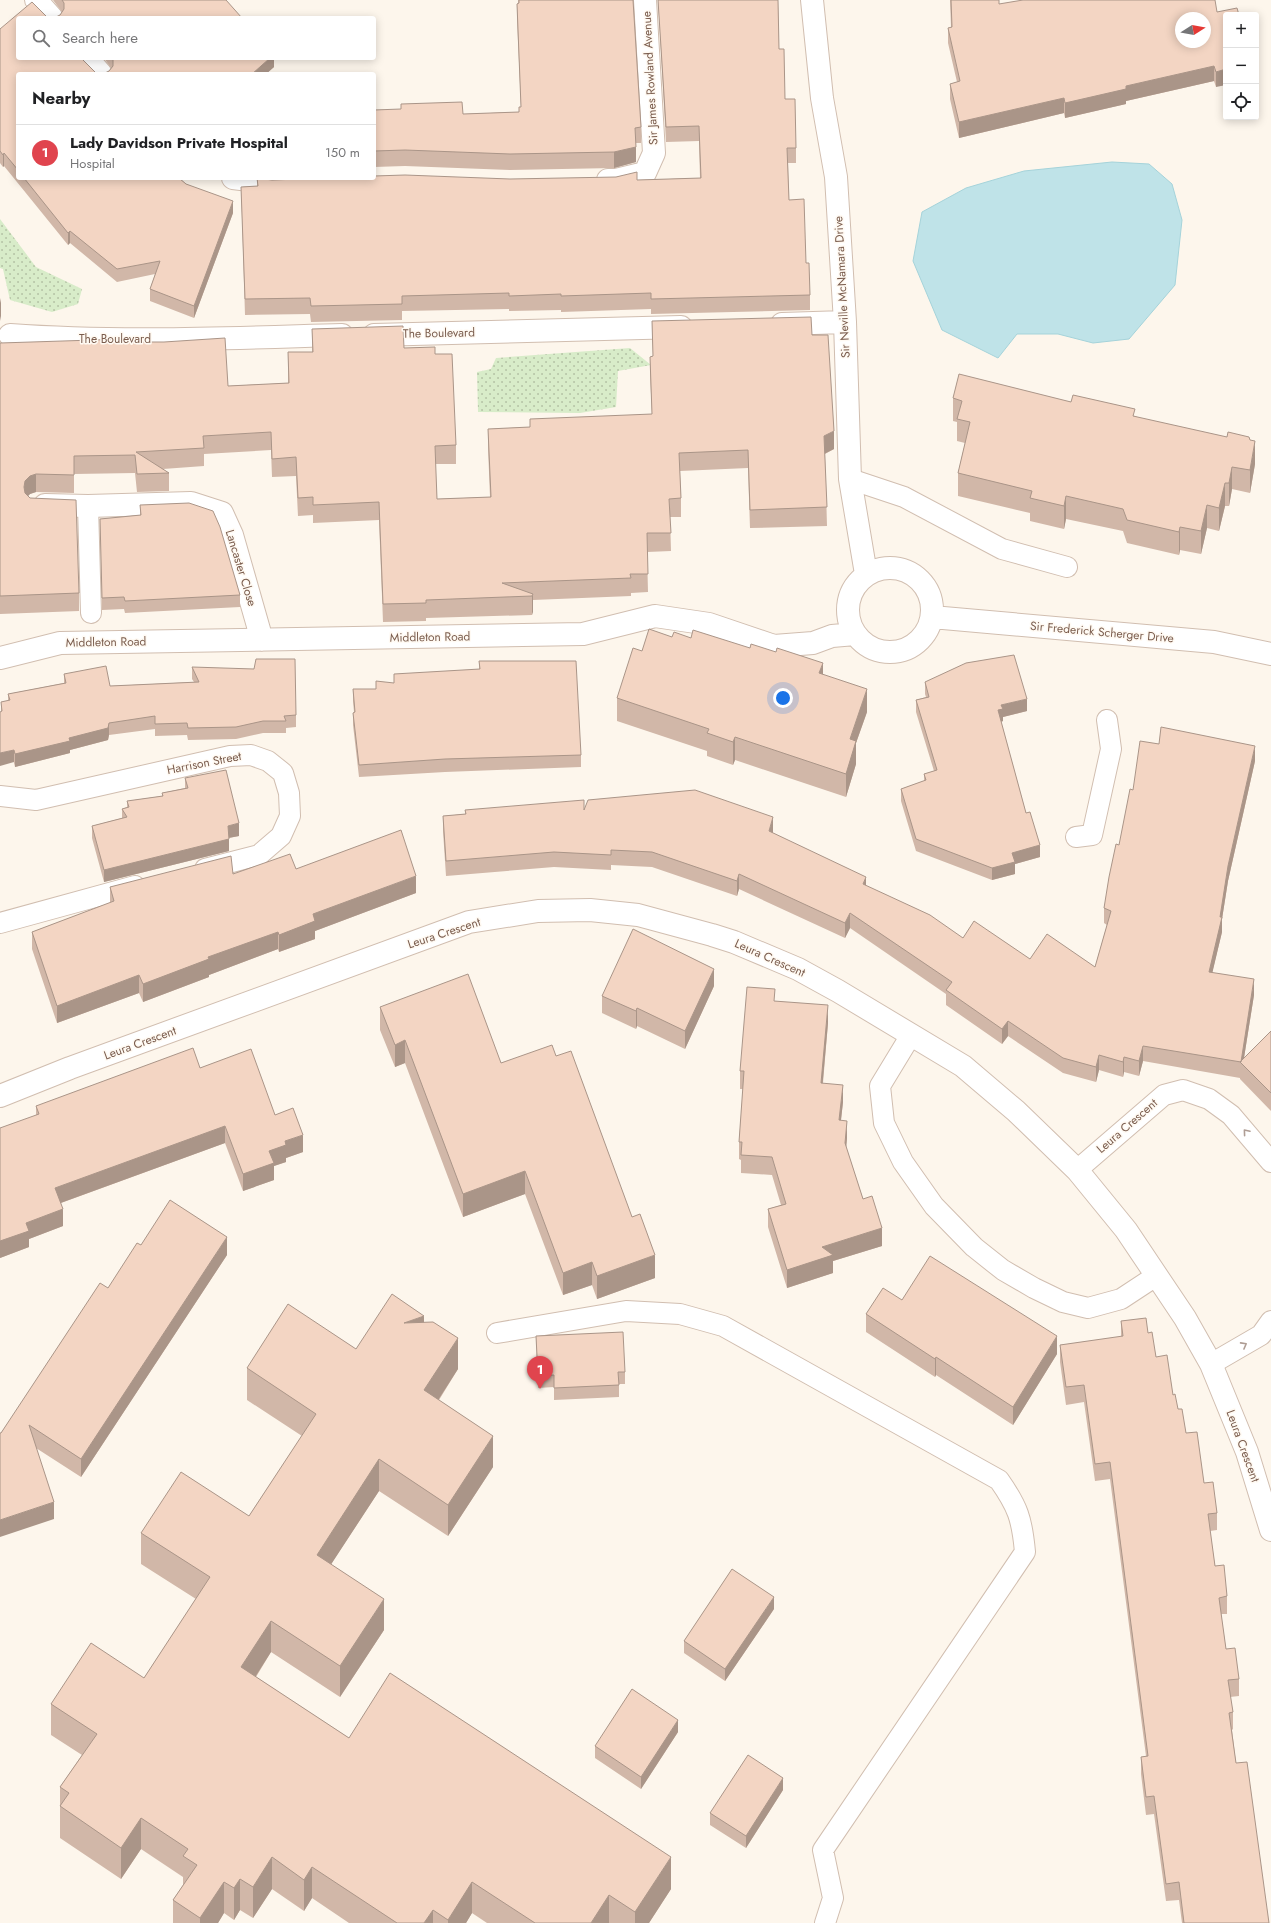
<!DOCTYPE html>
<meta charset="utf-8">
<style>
body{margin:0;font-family:Jost,sans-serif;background:#f2f2f2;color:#202124}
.controls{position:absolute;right:12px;top:12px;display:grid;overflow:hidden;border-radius:4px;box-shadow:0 2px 10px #0003}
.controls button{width:36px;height:36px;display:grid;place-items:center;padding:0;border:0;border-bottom:1px solid #e0e0e0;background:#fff;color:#202124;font:20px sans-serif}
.compass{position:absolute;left:1175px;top:12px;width:36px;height:36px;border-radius:50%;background:#fff;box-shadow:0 2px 10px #0003;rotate:79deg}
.you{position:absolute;left:783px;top:698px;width:14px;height:14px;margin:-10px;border:3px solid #fff;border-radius:50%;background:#1a73e8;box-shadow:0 0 0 6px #1a73e833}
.badge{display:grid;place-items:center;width:26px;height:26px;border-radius:50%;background:#e76f51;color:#fff;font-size:13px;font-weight:700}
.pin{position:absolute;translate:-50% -33px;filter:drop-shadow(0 1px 2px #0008)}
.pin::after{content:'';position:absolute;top:21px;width:14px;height:12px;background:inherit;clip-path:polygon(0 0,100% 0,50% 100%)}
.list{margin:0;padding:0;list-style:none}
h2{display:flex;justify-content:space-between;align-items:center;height:52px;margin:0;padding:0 16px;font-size:17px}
h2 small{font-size:13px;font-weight:400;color:#757577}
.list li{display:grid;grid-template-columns:26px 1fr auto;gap:12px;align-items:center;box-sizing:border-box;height:56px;padding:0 16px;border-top:1px solid #e0e0e0}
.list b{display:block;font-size:15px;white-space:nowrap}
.list p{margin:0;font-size:13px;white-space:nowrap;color:#757577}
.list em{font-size:13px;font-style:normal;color:#757577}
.icon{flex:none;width:22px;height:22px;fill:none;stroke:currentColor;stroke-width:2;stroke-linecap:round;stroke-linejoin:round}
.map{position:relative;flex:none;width:1271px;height:1923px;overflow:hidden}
.search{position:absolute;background:#fff;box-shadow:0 2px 10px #0003;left:16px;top:16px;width:360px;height:44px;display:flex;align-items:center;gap:10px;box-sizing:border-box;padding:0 14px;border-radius:4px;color:#757577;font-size:15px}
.panel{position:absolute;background:#fff;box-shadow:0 2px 10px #0003;left:16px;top:72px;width:360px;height:108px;border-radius:4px}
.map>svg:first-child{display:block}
.grass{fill:url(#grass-dots)}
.water{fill:#bfe3e8;stroke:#a5d3da}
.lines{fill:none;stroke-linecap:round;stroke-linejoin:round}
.lane-casing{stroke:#d1beb0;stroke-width:22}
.street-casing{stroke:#d1beb0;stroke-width:24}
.lane{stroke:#fff;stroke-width:20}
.street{stroke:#fff;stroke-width:22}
.wall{fill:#d1b7a8}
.shaded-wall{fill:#aa9588}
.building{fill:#f3d5c3;stroke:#aa9588;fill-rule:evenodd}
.oneway{stroke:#af9d94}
.labels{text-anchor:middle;stroke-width:3;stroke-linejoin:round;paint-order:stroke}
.street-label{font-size:12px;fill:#7a5c4d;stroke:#fffaf3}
</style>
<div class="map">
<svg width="1271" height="1923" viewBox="0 0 1271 1923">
<defs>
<pattern id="grass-dots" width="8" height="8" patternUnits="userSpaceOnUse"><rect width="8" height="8" fill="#d8ecc9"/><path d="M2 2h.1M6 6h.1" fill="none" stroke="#b4c2a5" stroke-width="1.8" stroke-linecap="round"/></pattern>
</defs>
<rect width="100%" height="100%" fill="#fdf6ec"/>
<path class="grass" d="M0,219L36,267L82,289L78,304L52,312L10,300L3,269L0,268Z
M630,348L651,365L618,371L616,407L580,413L478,412L477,372L491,369L496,358Z"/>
<path class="water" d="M1112,162L1149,164L1172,184L1182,220L1175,285L1129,339L1093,343L1058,334H1017L998,358L942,330L913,261L922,212L966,188L1024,171Z"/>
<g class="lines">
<g class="lane-casing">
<path id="lane" d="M850,479L904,497L1002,549L1067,567
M88,506L91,613
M0,796L36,800L230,756L251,755L268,761L283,773L289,793L290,816L281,836L259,855L205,869
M1076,837L1092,835L1111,749L1107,720
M0,923L135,886
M911,1035L880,1086L884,1123L903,1162L934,1206L974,1247L1003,1270L1034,1288L1063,1302L1088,1308L1121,1299L1156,1276
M1077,1170L1164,1095L1183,1090L1209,1099L1231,1115L1271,1162
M497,1333L626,1311L680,1314L723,1326L999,1480C1018,1507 1022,1519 1025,1552L823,1850L833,1898L825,1923
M1211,1364L1261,1335L1271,1321"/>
</g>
<g class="street-casing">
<path id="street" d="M36,0L52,18
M812,0L822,98L836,177L845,322L850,479L866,574
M87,58L101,74
M233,178L272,183L288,182
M608,180H616L645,173L654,153L645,0
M782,324L845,322
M10,335C120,343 231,338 342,335
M374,335L681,327
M45,505L88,506L191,503L222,513L232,535L262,640
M848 610a42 42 0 1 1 84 0a42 42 0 1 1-84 0Z
M932,617L1214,642L1271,654
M0,658L60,643L583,634L655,616L709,624L774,646L813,643L832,636L855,634
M0,1096L70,1068L469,922L538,911L590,910L638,915L712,935L734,942L798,969L838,991L963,1066L1016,1111L1077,1170L1126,1230L1185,1318L1211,1364L1247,1452L1271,1530"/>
</g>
<use href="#lane" class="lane"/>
<use href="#street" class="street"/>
</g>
<path class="wall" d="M53,0H226L60,15L62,12Z
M518,0H633L641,127V143H636V162L614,168L510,170L405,166L374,167V110L463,114L519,112L521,107L517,19V4L518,3Z
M658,0H778L779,49L785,99L796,148V163H788L789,200L806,263L810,295V310L651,314V309L561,312V310L509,311V309L402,311V320L311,322L310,314L245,315L241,187L257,186V178L272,180L510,179L637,180L700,178L699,141L666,142Z
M950,0H999V4L1217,12L1216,87L1214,81L1126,101V104L1065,118L1064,113L959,138L950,99V84L957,82L948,43V28L951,27Z
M48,18L18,74V178H179L186,184L233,213L194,318L150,301V289L155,274L117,282L70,243L68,245L4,166L3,167L0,163V29Z
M104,58H274V67L266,74H103L109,71L111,68Z
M652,321L812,335L834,449L825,454L827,526L750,528L748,468L680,471L681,498V517H670L671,551L647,552L648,592L631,593V596L533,600L532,615L426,618V621L383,622L379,520L313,523V515L298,516L296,476L272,477L271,450L204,454V466L163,469L169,473V491L137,492L135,473L74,474V493L36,492L30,494L28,496L79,593V611L0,614V343L125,342L228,386L288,383V352H312V329L404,348L435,354L456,445V464H435L437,499L490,497L488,447V429L530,427L652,414L650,375V357L653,356Z
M953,398L1071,402L1135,416L1255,464L1250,493L1232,489L1229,506H1225L1219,531L1207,528L1201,554L1180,550L1179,555L1127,543L1123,531L1066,519L1064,529L1030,521V513L958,496V473L965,443L957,441V422L953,421Z
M140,505L240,595V607L125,613L124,609L102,610L100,519L140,515Z
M691,638L823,674L867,712L856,743V764L846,797L735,760L733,765L707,756V751L617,721V698L642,651Z
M479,661L581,755V767L445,772L359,777L353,725V713L354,712L353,701V689H376L394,683L479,669Z
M192,667L296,715V727L286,728V733H263L236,739L188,740L187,735L155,736V729L109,735L108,740L70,750V753L15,767L1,711V702L8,701V694L64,683V674L110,686L194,682L192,679Z
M925,682L1027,711L1003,717V721L1001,722L1026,813L1040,857L1015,864V874L992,880L916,851L901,801V789L924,781V774L934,771L916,712V700L926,697L925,694Z
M1255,761L1228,881L1222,919V932L1212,973L1254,995L1244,1058L1271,1031V1111L1240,1079V1078L1143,1061L1139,1076L1124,1072L1123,1077L1099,1070L1096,1082L1063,1073L1008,1036L1002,1044L946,1005V994L850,928L845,938L739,889L737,896L652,867L611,865V870L554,867L446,876L443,831V816L465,814V810H584L773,832V833L866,886L963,938L1030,959L1095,967L1107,925L1104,923V908L1133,790Z
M185,778L239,836L229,838V851L104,882L92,838V826L122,818V809L127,807V801L162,796V793L185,788Z
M296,869L416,893L315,931V939L279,952L278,949L209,975V977L143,1002L139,993L57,1023L32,949V932L110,903V887L233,874Z
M714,986L685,1049L637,1026L636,1029L602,1013V996Z
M775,1001L828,1023L823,1083L843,1102L841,1120L847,1138L846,1147L863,1199L882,1246L833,1261V1273L787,1288L768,1227V1209L781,1205L772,1175L741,1173V1160L739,1159V1142L743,1089H740V1071Z
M380,1007L501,1063L556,1056L655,1278L597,1299L592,1285L563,1295L525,1194L463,1217L405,1063L395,1067L380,1030Z
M200,1068L275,1115L303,1152L286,1158V1162L274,1166V1180L243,1191L225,1143L61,1203L63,1226L29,1239V1247L0,1258L36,1115V1106Z
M141,1245L227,1255L81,1477L36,1448L54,1519L1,1433L108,1288Z
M902,1300L1057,1354L1013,1425L936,1375L935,1377L866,1332V1314Z
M1121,1321L1148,1333L1156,1357L1173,1395L1186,1433L1204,1483L1217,1513V1530L1210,1531L1215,1566L1227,1596V1614H1221L1226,1649L1239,1679V1696L1230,1697L1233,1712V1729L1232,1730L1236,1763L1269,1923H1182L1179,1900L1166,1901L1154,1814L1146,1815L1141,1774V1757L1146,1756L1110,1479L1095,1481L1084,1402L1066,1405L1060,1362V1345L1121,1337Z
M424,1322L458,1369L439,1400L493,1467L448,1536L379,1491L331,1564L384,1630L340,1697L271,1652L256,1677L349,1738L671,1889L649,1923H487L472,1913L466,1923H349L312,1898L304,1911L272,1889L253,1918L240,1910L234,1920L224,1913L218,1923H173V1900L183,1885V1877L141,1849L121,1879L60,1838V1787L82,1755L51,1735V1704L144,1678L196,1599L141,1564V1533L249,1516L302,1436L247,1400V1368L356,1349Z
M536,1336L625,1372V1384H619V1397L554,1400V1387L538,1388Z
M774,1609L725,1681L684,1653V1641Z
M678,1732L641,1789L595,1758V1746Z
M783,1790L746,1848L710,1825V1813Z"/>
<path class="shaded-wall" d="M270,58H274V67L266,74H252Z
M1214,66V81L1126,101V104L1065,118V103L1126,86Z
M1226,69V85L1216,87V72Z
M1064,98V113L959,138V122Z
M636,147V162L614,168V152Z
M4,153V166L3,167V155Z
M233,201V213L194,318V306Z
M70,231V243L68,245V233Z
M1,298V316L0,321V303Z
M834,431V449L824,454V436Z
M1255,441V464L1250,493V470Z
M1232,467V489L1229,506V483Z
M36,474V492L30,494L25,499L24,487L25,481L30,476Z
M1225,483V506L1219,531V508Z
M1066,496V519L1064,529V506Z
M1207,505V528L1201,554V531Z
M1180,527V550L1179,555V532Z
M533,594V612L532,615V596Z
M823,663V686L819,673Z
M867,689V712L856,743V764L846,797V774L850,739Z
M1027,699V711L1003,717V721L998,723V710L1001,705Z
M109,723V735L108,740L70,750V753L15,767V754L69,738Z
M735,737V760L733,765V742Z
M1255,746V761L1228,881L1222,919V932L1209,987V972L1220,917L1228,866Z
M14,750V762L0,766V753Z
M773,817V832L769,846V831Z
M239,823V836L228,838V826Z
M229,839V851L104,882V870Z
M1040,845V857L1015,864V874L992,880V868L1012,853Z
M739,874V889L737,896V881Z
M416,876V893L315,931V939L279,952V935L313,914Z
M866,877V892L863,884Z
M850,913V928L845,938V923Z
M278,932V949L209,975V977L143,1002V984L208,957Z
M714,969V986L685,1049V1031Z
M139,975V993L57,1023V1006Z
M1254,979V995L1243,1064L1241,1062Z
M828,1005V1023L821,1101V1083Z
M637,1008V1026L636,1029V1011Z
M1008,1021V1036L1002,1044V1029Z
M405,1040V1063L395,1067V1045Z
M1143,1046V1061L1139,1076V1061Z
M1099,1055V1070L1096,1082V1067Z
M1124,1057V1072L1123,1077V1062Z
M843,1085V1102L839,1137V1120Z
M847,1121V1138L845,1161V1143Z
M225,1126V1143L55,1205V1188Z
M303,1135V1152L286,1158V1162L274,1166V1180L243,1191V1174L269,1151L285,1141Z
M525,1171V1194L463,1217V1194Z
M63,1209V1226L29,1239V1247L0,1258V1241L26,1223Z
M882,1228V1246L833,1261V1273L787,1288V1270L822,1247Z
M227,1237V1255L81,1477V1459Z
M655,1255V1278L597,1299V1276Z
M592,1262V1285L563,1295V1273Z
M424,1316V1347L404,1323Z
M1057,1336V1354L1013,1425V1407Z
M458,1338V1369L424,1422V1390Z
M936,1357V1375L935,1377V1359Z
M493,1436V1467L448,1536V1505Z
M379,1459V1491L317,1586V1555Z
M54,1502V1519L0,1537V1520Z
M774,1597V1609L725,1681V1669Z
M384,1599V1630L340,1697V1666Z
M271,1621V1652L241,1699V1667Z
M678,1720V1732L641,1789V1777Z
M783,1778V1790L746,1848V1836Z
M141,1818V1849L121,1879V1848Z
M272,1857V1889L253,1918V1887Z
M671,1857V1889L649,1923H635V1912Z
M312,1867V1898L304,1911V1880Z
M240,1879V1910L234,1920V1888Z
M224,1882V1913L218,1923H200V1918Z
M472,1882V1913L466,1923H448V1920Z
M609,1895V1923H591Z
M433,1910V1923H424Z"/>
<path class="building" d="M62,0H226L242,18H54L60,15L64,9V3Z
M519,0H633L641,127L635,128L636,147L614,152L510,154L405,150L374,151V110L401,109V104L462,102L463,114L519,112V107H521L517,4L519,3Z
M658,0H778L779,49H784L785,99H795L796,148H787L789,200L804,199L806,263H809L810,295L651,299V293L561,296V294L509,296V293L402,296V304L311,306L310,298L245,299L241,187L258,186L257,178L272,180L325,178H374V176L405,175L510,179L616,177L637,172V180L701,178L699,126L666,127Z
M951,0H999V4L1023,0H1215L1217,12L1237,8L1239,15H1226V69L1216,72L1214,66L1126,86V89L1065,103L1064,98L959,122L950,84L960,81L948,28L952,27ZM1181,18H1205V42H1181Z
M32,2L48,18H53H18V58H81L97,74H101H18V170L4,153L3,155L0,151V29Z
M113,58H270L252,74H103L109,71L113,66Z
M24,178H179L186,184L233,201L194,306L150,289L160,261L117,269L70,231L68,233Z
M811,317L812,335H828L834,431L824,436L827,507L750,510L748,450L679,453L681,498L669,499L671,533H647L648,574H630L631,578L502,583L533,594L532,596L426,600V603L383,604L379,502L313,505V497L298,498L296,457L272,459L271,432L203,436L204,448L136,452L169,473L137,474L135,455L74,456V475L36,474L30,476L25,481L24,487L25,493L30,498L76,500L79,593L0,596V343L125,339V342H164L225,338L228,386L289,383L288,352H313L312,329L403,326L404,348L435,347V354H452L456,445L435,446L437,499L491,497L488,429L530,427V419L652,414L650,357L653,356L652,321Z
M959,374L1071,402L1073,395L1135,409L1133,416L1227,437L1228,432L1249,437L1250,440L1255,441L1250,470L1232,467L1229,483H1225L1219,508L1207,505L1201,531L1180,527L1179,532L1127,520L1123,509L1066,496L1064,506L1030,498L1032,491L958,473L970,422L957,419L962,401L953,398Z
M189,503L213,511L220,527L240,595L125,601L124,597L102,598L100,519L141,515L140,505Z
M649,629L672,637L674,632L691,638L693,630L750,648L751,644L776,652L777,648L823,663L819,673L867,689L850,739L856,741L846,774L735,737L733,742L707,733L709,729L617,698L633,648L642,651Z
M1014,655L1027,699L1001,705L1003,709L998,710L1026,813L1030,812L1040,845L1012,853L1015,862L992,868L916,839L901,789L926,780L924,774L937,770L916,700L929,697L925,682L966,663Z
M256,659H295L296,715L284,716L286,721H263L236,727L188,728L187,723L155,724V716L109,723L108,728L69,738L70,741L15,754L14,750L0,753V712L2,711L1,702L10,700L8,694L66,683L64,674L106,666L110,686L199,682L192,667L254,669Z
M479,661H576L581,755L445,759L359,765L353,713L355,712L353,689H376V681L394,683V674L480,669Z
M1161,727L1255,746L1228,866L1220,917H1222L1209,972L1254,979L1241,1062L1143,1046L1139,1061L1124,1057L1123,1062L1099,1055L1096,1067L1063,1058L1008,1021L1002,1029L946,990L952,982L850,913L845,923L739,874L737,881L652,852L611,850V855L554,852L446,861L443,816L466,814L465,810L584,800V810L588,800L695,790L773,817L769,831L866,877L863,884L930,915L963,938L974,921L1030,959L1047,934L1095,967L1111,911L1104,908L1109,877L1116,844L1119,845L1130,789L1133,790L1140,741L1159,744Z
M226,770L239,823L228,826L229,839L104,870L92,826L127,817L122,809L129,807L127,801L163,796L162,793L188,788L185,778Z
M401,830L416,876L313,914L315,921L279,935L278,932L208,957L209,959L143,984L139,975L57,1006L32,932L114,901L110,887L231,856L233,874L290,854L296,869Z
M633,929L714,969L685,1031L637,1008L636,1011L602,996Z
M468,974L501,1063L552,1045L556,1056L571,1051L632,1217L640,1214L655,1255L597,1276L592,1262L563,1273L525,1171L463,1194L405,1040L395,1045L380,1007Z
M747,987L775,989L774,1001L828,1005L821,1083L843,1085L839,1120L847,1121L845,1143L863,1199L872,1196L882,1228L822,1247L833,1255L787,1270L768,1209L786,1204L772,1157L741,1155L742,1142H739L744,1071H740Z
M1271,1031V1093L1240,1062Z
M193,1048L200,1068L251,1049L275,1115L293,1108L303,1135L285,1141L286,1145L269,1151L274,1163L243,1174L225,1126L55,1188L63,1209L26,1223L29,1231L0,1241V1128L39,1114L36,1106Z
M170,1200L227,1237L81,1459L29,1425L54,1502L0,1520V1433H1L100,1283L108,1288L137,1243L141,1245Z
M930,1256L1057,1336L1013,1407L936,1357L935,1359L866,1314L883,1288L902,1300Z
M392,1294L424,1316L404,1323L433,1322L458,1338L424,1390L493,1436L448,1505L379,1459L317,1555L384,1599L340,1666L271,1621L241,1667L349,1738L390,1673L671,1857L635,1912L609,1895L591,1923H535L472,1882L448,1920L433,1910L424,1923H397L312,1867L304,1880L272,1857L253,1887L240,1879L234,1888L224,1882L200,1918L173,1900L197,1865L183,1856L188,1849L141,1818L121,1848L60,1806L69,1793L60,1787L97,1734L51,1704L91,1643L144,1678L210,1577L141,1533L181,1472L249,1516L316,1414L247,1368L288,1304L356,1349Z
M1146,1318L1148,1333L1152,1332L1156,1357L1167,1355L1173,1395L1175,1394L1178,1409H1182L1186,1433L1197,1432L1204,1483L1213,1482L1217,1513L1208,1514L1215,1566L1224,1565L1227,1596L1219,1598L1226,1649L1235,1648L1239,1679L1228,1680L1233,1712L1229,1713L1236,1763L1247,1762L1269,1923H1184L1179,1882L1166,1884L1154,1796L1146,1797L1141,1757L1148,1756L1110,1462L1095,1464L1084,1385L1066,1387L1060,1345L1123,1336L1121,1321Z
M623,1332L625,1372H618L619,1385L554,1388V1375L538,1376L536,1336Z
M732,1569L774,1597L725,1669L684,1641Z
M632,1689L678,1720L641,1777L595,1746Z
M748,1755L783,1778L746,1836L710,1813Z"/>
<defs><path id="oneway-chevron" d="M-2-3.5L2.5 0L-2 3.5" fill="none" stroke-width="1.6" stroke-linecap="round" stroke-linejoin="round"/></defs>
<g class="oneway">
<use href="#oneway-chevron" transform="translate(1246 1132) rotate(-130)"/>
<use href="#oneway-chevron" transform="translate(1244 1345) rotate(-29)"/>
</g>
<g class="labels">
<g class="street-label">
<text transform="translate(650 78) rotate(-93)" y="4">Sir James Rowland Avenue</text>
<text transform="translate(842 287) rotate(-93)" y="4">Sir Neville McNamara Drive</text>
<text transform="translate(439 333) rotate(-1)" y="4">The Boulevard</text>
<text x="115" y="343">The Boulevard</text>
<text transform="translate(241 568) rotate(73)" y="4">Lancaster Close</text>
<text transform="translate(1102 632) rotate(5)" y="4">Sir Frederick Scherger Drive</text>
<text transform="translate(430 637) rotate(-1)" y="4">Middleton Road</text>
<text transform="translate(106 642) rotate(-1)" y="4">Middleton Road</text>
<text transform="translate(204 763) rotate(-11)" y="4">Harrison Street</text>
<text transform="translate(444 933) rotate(-18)" y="4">Leura Crescent</text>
<text transform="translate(770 958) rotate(24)" y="4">Leura Crescent</text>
<text transform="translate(140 1043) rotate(-20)" y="4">Leura Crescent</text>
<text transform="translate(1127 1126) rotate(-41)" y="4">Leura Crescent</text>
<text transform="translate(1243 1446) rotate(70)" y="4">Leura Crescent</text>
</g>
</g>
</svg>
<div class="controls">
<button>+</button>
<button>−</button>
<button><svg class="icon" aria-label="locate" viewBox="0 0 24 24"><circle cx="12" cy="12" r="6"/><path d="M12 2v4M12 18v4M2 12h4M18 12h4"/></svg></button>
</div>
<svg class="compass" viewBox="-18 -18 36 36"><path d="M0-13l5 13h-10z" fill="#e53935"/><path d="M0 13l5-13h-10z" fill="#757577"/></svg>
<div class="you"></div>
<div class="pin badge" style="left:540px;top:1389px;background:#e0444e">1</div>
<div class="search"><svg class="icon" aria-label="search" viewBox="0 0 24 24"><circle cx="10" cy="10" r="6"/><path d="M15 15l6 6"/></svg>Search here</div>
<section class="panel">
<h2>Nearby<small></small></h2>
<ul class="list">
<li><span class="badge" style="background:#e0444e">1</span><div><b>Lady Davidson Private Hospital</b><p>Hospital</p></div><em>150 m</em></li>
</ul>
</section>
</div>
